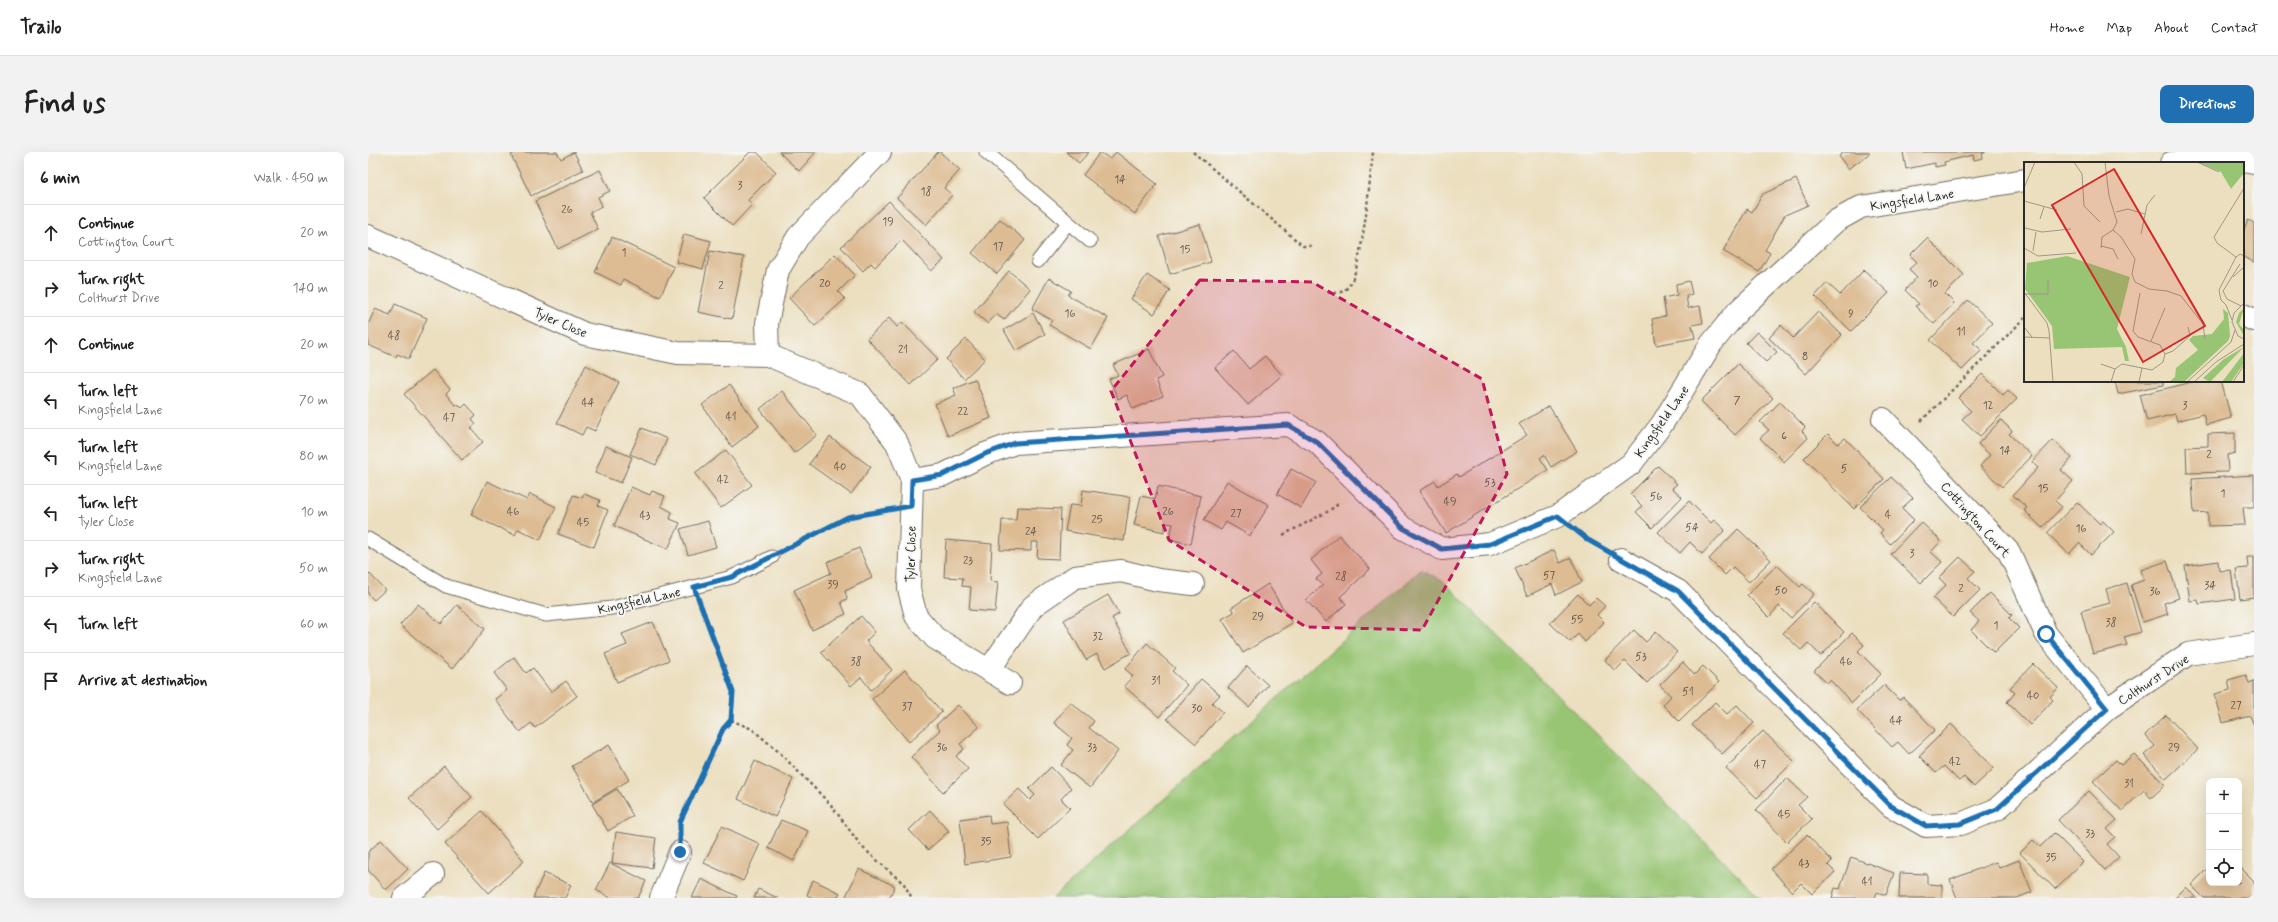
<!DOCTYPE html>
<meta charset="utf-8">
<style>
body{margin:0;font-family:Mynerve,sans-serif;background:#f2f2f2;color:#222}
.controls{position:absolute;right:12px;bottom:12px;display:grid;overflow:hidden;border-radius:8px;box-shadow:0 4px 16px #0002}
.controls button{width:36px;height:36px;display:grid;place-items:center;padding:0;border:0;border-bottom:1px solid #e0e0e0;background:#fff;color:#222;font:20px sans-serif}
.stop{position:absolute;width:12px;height:12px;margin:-9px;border:3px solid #1f6fb2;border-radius:50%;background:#fff}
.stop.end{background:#1f6fb2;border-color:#fff;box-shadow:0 1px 4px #0008}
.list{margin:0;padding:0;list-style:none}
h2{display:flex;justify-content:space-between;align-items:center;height:52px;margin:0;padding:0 16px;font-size:17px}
h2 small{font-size:13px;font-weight:400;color:#767676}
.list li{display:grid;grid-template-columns:26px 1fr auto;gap:12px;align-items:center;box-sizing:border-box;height:56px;padding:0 16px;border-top:1px solid #e0e0e0}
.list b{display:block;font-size:15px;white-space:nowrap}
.list p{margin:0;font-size:13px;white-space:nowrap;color:#767676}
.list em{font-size:13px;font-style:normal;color:#767676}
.icon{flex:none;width:22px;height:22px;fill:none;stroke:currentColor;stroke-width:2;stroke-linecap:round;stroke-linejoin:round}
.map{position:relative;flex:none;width:1886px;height:746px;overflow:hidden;border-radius:8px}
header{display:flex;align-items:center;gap:24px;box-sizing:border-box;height:56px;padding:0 20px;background:#fff;border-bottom:1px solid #e0e0e0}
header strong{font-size:19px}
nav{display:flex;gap:22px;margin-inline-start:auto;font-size:14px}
.intro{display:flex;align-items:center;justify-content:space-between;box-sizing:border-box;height:96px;padding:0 24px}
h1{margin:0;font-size:28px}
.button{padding:10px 18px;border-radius:8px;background:#1f6fb2;color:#fff;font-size:14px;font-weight:700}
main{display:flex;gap:24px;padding:0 24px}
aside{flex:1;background:#fff;border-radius:8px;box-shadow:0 4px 16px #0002}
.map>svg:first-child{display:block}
.green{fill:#98c573;stroke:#62784f}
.building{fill:#ddbc93}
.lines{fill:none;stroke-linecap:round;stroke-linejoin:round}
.service-casing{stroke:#6f6a5f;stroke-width:15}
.minor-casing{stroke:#6f6a5f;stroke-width:24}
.path{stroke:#6f6a5f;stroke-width:2.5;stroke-dasharray:3 3;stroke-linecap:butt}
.service{stroke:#fff;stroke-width:13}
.minor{stroke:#fff;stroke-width:22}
.route{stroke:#1f6fb2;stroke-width:5}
.marked{fill:#c2185b;fill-opacity:0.2;stroke:#c2185b;stroke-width:3;stroke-dasharray:8 5;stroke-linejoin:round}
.labels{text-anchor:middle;stroke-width:3.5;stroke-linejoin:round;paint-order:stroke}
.number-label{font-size:11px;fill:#584f45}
.street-label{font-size:13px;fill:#2b2b2b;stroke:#f6f6f2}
.inset-road{fill:none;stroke:#9f9784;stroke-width:1}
.view{fill:#d62828;fill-opacity:0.15;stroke:#d62828;stroke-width:2}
.inset-edge{fill:none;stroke:#2b2b2b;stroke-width:2}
</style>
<header>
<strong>Trailo</strong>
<nav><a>Home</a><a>Map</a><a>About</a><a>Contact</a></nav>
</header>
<div class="intro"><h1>Find us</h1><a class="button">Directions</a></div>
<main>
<aside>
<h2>6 min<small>Walk · 450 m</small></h2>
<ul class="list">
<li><svg class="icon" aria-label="ahead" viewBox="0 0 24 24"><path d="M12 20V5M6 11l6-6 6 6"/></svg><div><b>Continue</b><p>Cottington Court</p></div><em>20 m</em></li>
<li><svg class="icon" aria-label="right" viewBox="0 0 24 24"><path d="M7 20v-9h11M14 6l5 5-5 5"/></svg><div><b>Turn right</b><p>Colthurst Drive</p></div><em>140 m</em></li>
<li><svg class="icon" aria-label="ahead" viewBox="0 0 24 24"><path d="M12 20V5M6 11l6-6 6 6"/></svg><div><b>Continue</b></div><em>20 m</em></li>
<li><svg class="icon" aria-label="left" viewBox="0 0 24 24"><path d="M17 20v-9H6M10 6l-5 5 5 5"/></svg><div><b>Turn left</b><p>Kingsfield Lane</p></div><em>70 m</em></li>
<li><svg class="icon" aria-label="left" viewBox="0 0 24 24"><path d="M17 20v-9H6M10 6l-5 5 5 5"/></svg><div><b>Turn left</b><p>Kingsfield Lane</p></div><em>80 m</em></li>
<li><svg class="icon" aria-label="left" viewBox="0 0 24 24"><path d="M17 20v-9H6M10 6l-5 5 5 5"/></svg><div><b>Turn left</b><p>Tyler Close</p></div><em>10 m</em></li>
<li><svg class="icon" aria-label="right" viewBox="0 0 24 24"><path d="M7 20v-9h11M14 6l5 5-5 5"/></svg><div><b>Turn right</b><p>Kingsfield Lane</p></div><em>50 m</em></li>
<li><svg class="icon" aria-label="left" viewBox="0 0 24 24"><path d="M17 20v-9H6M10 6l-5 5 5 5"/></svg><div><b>Turn left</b></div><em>60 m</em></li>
<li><svg class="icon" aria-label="arrive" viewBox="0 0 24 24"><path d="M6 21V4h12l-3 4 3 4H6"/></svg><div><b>Arrive at destination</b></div></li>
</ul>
</aside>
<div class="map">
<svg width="1886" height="746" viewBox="0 0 1886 746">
<rect width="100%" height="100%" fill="#f6f6f2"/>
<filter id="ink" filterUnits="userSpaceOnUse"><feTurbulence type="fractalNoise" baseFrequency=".025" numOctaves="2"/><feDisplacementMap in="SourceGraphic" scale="8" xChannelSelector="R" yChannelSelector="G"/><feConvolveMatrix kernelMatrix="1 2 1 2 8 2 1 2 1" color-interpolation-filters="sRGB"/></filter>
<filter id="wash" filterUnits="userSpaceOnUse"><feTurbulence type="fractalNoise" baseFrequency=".012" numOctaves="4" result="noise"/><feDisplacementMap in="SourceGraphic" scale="16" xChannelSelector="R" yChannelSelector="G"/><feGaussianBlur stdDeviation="0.9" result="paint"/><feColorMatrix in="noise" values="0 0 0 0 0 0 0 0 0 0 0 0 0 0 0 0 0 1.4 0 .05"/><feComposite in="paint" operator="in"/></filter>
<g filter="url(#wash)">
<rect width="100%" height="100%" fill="#ecdfbf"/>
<path class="green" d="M1053,418L1074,428L1393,746H685Z"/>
<g id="blocks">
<path class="building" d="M149,0H189L193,7L206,0L215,18L163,44L143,3Z
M382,0H389L408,20L380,48L384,53L364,74L336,46Z
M411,0H448L431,19Z
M570,0H572L592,18L576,36L584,43L558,73L529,46Z
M698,0H721L711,11Z
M732,0L742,7L748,0L789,32L767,62L715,23Z
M1476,0H1501L1502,1L1480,17L1471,4Z
M1535,0H1617V1H1614L1615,6L1606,8L1605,3L1576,10L1577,13L1567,15V11L1538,17Z
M232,18L242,39L230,45L234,54L222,60L230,77L190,97L167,49Z
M1428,27L1440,53L1417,63L1397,98L1402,101L1391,120L1355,99L1379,57L1384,60L1395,42Z
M521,49L576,108L563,119L534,88L507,115L503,111L495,119L473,95Z
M632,67L657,88L629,122L604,101Z
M1880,68L1886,71V110L1875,105V80Z
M832,72L843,110L802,122L791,84Z
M316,82L343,89L335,117L308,110Z
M244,85L306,115L292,145L255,127L253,133L227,120Z
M1559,86L1596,123L1577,142L1586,151L1566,172L1547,154L1551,152L1537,138L1549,125L1541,117L1549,110L1542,103Z
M342,99L376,105L364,167L330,160Z
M467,102L487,123L470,140L477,147L447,174L421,146Z
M1496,118L1521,141L1483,179L1447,144L1459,131L1472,143Z
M641,119L662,137L636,168L628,162L620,172L606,160Z
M779,123L802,138L786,162L763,147Z
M681,126L703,139L700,143L740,166L723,197L681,173L684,168L664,157Z
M1321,129L1324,142L1318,144L1320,156L1332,154L1335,171L1324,173L1327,186L1288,193L1284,167L1298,164L1295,146L1309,143L1308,132Z
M1600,148L1624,171L1605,191L1614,198L1594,218L1562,188Z
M27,152L59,166L41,207L29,202L28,205L0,193V173L7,157L22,163Z
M1450,160L1474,183L1438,222L1401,186L1413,173L1425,186Z
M665,161L677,182L648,199L636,178Z
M521,166L529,175L534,170L570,207L543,233L499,187Z
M1389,180L1409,200L1398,210L1378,191Z
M598,187L617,207L596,227L578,207Z
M781,197L794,225L788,228L795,244L765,257L759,243L750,247L741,227L750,223L745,213Z
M866,199L881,217L897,204L914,223L880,253L847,216Z
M1370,212L1405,246L1367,283L1333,249Z
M218,213L251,230L227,279L218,275L214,283L189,271Z
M65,218L82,238L78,242L87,253L90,252L94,256L98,252L108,263L104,267L108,272L103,276L115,290L94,308L36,242Z
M1614,222L1635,243L1640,238L1649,247L1612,284L1594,267L1603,259L1590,246Z
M607,227L623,266L580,284L567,252L588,243L585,236Z
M1747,229H1795V233L1750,242Z
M1827,229H1853L1863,266L1838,273L1835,262L1809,269L1807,262L1779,269L1772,243Z
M361,233L391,274L364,295L334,253Z
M414,239L449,283L426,301L392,257Z
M1412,250L1437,275L1434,279L1440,286L1416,310L1392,286L1401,278L1392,270Z
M1181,254L1209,299L1183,315L1176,303L1172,306L1180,318L1078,381L1051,339L1067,329L1070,334L1089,322L1091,325L1159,283L1151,272Z
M1633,268L1644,279L1641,282L1664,304L1634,335L1612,314L1622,303L1610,292Z
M274,276L299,287L288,313L262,302Z
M1867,281V301L1859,303L1860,320L1819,321L1818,295L1840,294V282Z
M1460,282L1470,292L1477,286L1516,327L1486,357L1436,306Z
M462,285L503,315L483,342L441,312Z
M1685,288L1704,306L1693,318L1705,329L1687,349L1694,355L1674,376L1656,358L1659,356L1645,343L1670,316L1664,310Z
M238,294L264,305L253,331L227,321Z
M358,298L384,333L353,356L327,322Z
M1290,314L1309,332L1304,336L1314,345L1284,376L1268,360L1274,354L1262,342Z
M923,317L948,330L933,356L909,342Z
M1886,323V355H1875L1877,373L1840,374V360L1826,361L1824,327Z
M1523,325L1545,346L1534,356L1546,368L1522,392L1512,381L1515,378L1492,355Z
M119,329L159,348L162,342L188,355L172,388L150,377L147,383L103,363Z
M859,329L901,353L882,384L858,370L853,378L836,368Z
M790,334L833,344L823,392L801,387L805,372L798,371L796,380L766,373L773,344L787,347Z
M263,335L282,343L284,339L297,344L293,354L304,360L302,367L312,371L300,397L246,374Z
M715,338L762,345L756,389L697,379L702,353L713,354Z
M216,342L232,348L230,354L240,358L226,395L190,382L205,343L214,346Z
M1321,349L1343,371L1346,368L1357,378L1334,402L1322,390L1312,401L1290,380Z
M1709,350L1732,372L1735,369L1746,380L1723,403L1711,391L1701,402L1679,381Z
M649,355L693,357L691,407L669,406L670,390H663V399L632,398L634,368H648Z
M340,369L348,395L320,403L312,377Z
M1553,370L1573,389L1563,400L1574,410L1553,431L1522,402Z
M1370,377L1403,408L1381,430L1365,415L1357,423L1341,407Z
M971,383L1002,417L972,445L978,452L958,470L938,448L955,433L948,427L954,422L943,408Z
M578,388L624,392L622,429L630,430L627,460L601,458L603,435L594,434L595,426L576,425Z
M491,396L504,426L477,439L479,447L473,450L478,462L444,478L426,438L463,421L459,410Z
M1186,398L1192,411L1203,406L1214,430L1188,443L1184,432L1159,444L1147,416Z
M1592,405L1607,419L1600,426L1612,438L1585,465L1565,446L1578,433L1571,426Z
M1879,405H1886V445L1872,447L1868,417L1880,416Z
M1799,409L1811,446L1796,451L1800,462L1775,470L1763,433L1776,428L1773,418Z
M1850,409L1851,419L1863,418L1867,447L1831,452L1830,448L1822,449L1817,414Z
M1409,413L1432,435L1435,432L1446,442L1423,466L1411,454L1401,465L1379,443Z
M0,420L17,438L6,448L0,442Z
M1759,431L1773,480L1756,485L1759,493L1725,502L1713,459L1742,451L1738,437Z
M900,432L924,471L875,501L854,467L866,460L863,456Z
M1622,441L1644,463L1641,466L1651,476L1626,501L1603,478L1611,469L1602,461Z
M1210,442L1221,453L1228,446L1237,454L1229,463L1236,470L1217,490L1210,482L1202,490L1182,471Z
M740,443L751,462L744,466L763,501L737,516L729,502L718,508L696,468Z
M1446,450L1476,480L1453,504L1440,491L1433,498L1415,481Z
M50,452L73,472L89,453L117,477L84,517L32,473Z
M493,464L507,480L498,489L524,518L503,538L493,525L483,534L453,500Z
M285,470L301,508L249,530L237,502L259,493L254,482Z
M1266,478L1278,490L1288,480L1309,500L1279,531L1257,509L1247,519L1237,508Z
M1484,481L1496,493L1490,499L1513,522L1484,551L1462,528L1459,531L1446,519Z
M779,491L807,516L804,519L819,533L791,565L756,534L765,524L757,517Z
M146,505L158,521L165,516L183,540L198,529L209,544L167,576L163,571L152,580L127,547L139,538L126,521Z
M1315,510L1326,523L1335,514L1351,530L1311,569L1295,553L1303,544L1292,533Z
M1665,512L1690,536L1682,545L1685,548L1662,573L1639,550L1647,541L1642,536Z
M879,514L900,533L881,555L860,536Z
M537,518L574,560L541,590L504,547Z
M1878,523L1881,531L1886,529V573L1882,564L1855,571L1847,542L1862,538L1860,528Z
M833,527L852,543L844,551L855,560L828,592L799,567Z
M1516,533L1531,548L1535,545L1567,578L1541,602L1530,590L1524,595L1489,558Z
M702,550L726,569L721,576L750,599L722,636L693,613L705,598L699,593L704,586L686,571Z
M1347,550L1359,562L1369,553L1386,571L1354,602L1324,573Z
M590,553L611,575L592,592L596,597L588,604L600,617L575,640L543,605L572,578L568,573Z
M1798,563L1830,597L1798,627L1776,603L1787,594L1777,583Z
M1583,572L1626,616L1606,635L1596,625L1591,629L1576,614L1568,621L1551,604Z
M1395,579L1426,609L1389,646L1358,616Z
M241,593L261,628L225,650L204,614Z
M1766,602L1797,633L1783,646L1776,638L1754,659L1725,629L1748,608L1753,613Z
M387,609L425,627L407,665L370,647Z
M76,614L104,645L69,677L41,646Z
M683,615L703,636L693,647L702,656L670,687L635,652L651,637L662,648L667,643L661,637Z
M1419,626L1439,645L1430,653L1444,667L1419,690L1388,658Z
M249,637L265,664L240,679L224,652Z
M1721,639L1749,668L1739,677L1747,685L1739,692L1751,705L1737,718L1690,668Z
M562,658L581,679L560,698L541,678Z
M114,659L156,709L121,741L77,692Z
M621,663L622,672L639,670L643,705L597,712L592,667Z
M413,668L440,679L426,709L400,696Z
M354,674L392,692L375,729L336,711Z
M248,680L288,686L284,716L244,711Z
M1686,681L1715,710L1687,737L1652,701L1665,688L1672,695Z
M1439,683L1464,709L1460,713L1467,720L1444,742L1433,731L1424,740L1403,717Z
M13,688L40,717L18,738L0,718V700Z
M1483,705L1526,721L1518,743L1509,740L1507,746H1464L1467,736L1472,737Z
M1651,708L1664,740L1649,746H1589L1582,728L1628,710L1631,716Z
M242,711L278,729L270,746H243L228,738Z
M1871,714L1886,729V746H1836L1823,733L1841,715V731H1871Z
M491,717L527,734L521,746H477Z
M176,721L203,733L197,746H165Z
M1532,721L1559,722V732L1574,733V746H1531Z
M333,727L369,744L368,746H324Z
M445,728L472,741L469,746H445L439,743Z
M1818,735L1829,746H1807Z
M390,737L410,746H386Z"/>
</g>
</g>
<g filter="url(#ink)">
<use href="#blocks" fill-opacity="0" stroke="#6f6a5f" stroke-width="1"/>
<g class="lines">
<g class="service-casing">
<path id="service" d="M618,0L722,89
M670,109L700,71
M0,387L78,434L178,463L244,456L326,435L364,425L404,405"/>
</g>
<g class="minor-casing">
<path id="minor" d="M1803,11L1858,5L1886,10
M0,84L217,182L310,201L400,203L492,242L529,291L544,328L541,437L548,464L567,486L642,531
M1875,163L1886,168
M400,203L399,171L410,118L430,85L512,0
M1515,267L1641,400L1678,482L1739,557
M544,328L575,323L617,302L647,291L920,273L949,290L1035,376L1074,397L1122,392L1190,364L1263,312L1294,272L1343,192L1370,159L1468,69L1493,55L1657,28
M1253,407L1310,439L1523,654L1558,674L1593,672L1629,657L1739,557L1820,502L1886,492
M621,518L665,454L707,425L753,419L790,428L825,432
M36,746L65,722
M293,746L312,700"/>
</g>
<path class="path" d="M825,0L935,94H946
M960,140C968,141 973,142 980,135C994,121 1002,25 1005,0
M1553,269L1657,166
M1211,381L1230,394
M915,383L959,360L972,351
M423,395L480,365L517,359
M363,568L384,577L411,600L463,653L494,695L536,732L544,746
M312,674V670L355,577L363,568L365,540L334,455"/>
<use href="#service" class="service"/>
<use href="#minor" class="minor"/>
</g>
</g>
<g class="lines" filter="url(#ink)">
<path class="route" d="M312,700V670L355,577L363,568L365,540L326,435L364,425L480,365L543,354L544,328L575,323L617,302L647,291L920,273L949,290L1035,376L1074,397L1122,392L1190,364L1220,388L1310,439L1523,654L1558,674L1592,672L1629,657L1739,557L1678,482"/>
</g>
<path class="marked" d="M832,128L944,130L1114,227L1139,322L1054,478L938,475L801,388L743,239Z"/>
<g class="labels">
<g class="number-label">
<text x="752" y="31">14</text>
<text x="372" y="37">3</text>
<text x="558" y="43">18</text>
<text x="199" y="61">26</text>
<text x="520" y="73">19</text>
<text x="630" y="98">17</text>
<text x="817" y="101">15</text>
<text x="256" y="104">1</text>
<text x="457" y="135">20</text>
<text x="1565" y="135">10</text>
<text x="353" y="137">2</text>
<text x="702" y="165">16</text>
<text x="1483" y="165">9</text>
<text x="1593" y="183">11</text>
<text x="26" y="187">48</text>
<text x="535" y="201">21</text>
<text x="1437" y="208">8</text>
<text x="1369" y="252">7</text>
<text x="220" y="254">44</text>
<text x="1620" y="257">12</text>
<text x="1817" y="257">3</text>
<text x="595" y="263">22</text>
<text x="363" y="268">41</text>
<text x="81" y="269">47</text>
<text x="1416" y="287">6</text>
<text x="1637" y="302">14</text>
<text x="1841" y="306">2</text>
<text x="472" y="318">40</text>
<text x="1476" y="320">5</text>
<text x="355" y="331">42</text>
<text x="1122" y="334">53</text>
<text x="1675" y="340">15</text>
<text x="1855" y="345">1</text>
<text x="1288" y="348">56</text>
<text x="1082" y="353">49</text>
<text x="145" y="363">46</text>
<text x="800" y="363">26</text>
<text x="868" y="365">27</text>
<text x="1520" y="366">4</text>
<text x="277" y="367">43</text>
<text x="729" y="371">25</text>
<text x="215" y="374">45</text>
<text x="1324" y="379">54</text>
<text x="1713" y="380">16</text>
<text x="663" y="383">24</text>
<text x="1544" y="405">3</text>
<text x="600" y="412">23</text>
<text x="1181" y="427">57</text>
<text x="973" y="428">28</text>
<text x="465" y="436">39</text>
<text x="1842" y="437">34</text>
<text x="1593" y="440">2</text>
<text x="1413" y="442">50</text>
<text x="1787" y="443">36</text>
<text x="890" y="468">29</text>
<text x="1209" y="471">55</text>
<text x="1743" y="474">38</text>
<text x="1628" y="477">1</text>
<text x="730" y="488">32</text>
<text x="1273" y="508">53</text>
<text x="488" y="513">38</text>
<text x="1478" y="513">46</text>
<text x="788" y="532">31</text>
<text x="1320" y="543">51</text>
<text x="1665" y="547">40</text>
<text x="1868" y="557">27</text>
<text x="539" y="558">37</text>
<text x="829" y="560">30</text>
<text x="1528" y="572">44</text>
<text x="574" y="599">36</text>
<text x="724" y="599">33</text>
<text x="1806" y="599">29</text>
<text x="1587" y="613">42</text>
<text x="1392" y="616">47</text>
<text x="1761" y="635">31</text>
<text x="1416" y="666">45</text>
<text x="1722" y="685">33</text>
<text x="618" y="693">35</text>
<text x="1683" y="709">35</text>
<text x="1436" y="715">43</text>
<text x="1499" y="733">41</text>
</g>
<g class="street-label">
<text transform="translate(1544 47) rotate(-9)" y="5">Kingsfield Lane</text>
<text transform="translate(193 170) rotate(23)" y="5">Tyler Close</text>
<text transform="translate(1293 269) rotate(-55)" y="5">Kingsfield Lane</text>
<text transform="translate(1608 367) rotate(48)" y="5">Cottington Court</text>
<text transform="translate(542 402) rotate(-89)" y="5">Tyler Close</text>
<text transform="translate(271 448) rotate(-13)" y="5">Kingsfield Lane</text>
<text transform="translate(1785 527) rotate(-33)" y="5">Colthurst Drive</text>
</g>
</g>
<g transform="translate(1656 10)">
<rect width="220" height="220" fill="#ecdfbf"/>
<path d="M173,0H220V11L207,27L197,10ZM43,94L106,115L93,167L102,185L105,199H101L98,185L30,187L28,164L1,127L3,101ZM220,146L215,162L220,168V174L212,160L215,151ZM199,147L204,151L206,174L204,179L160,220H145L151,215L152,206L174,188L165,178L169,174L188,172L200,157ZM220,185L186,220L179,216L200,197ZM220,191V201L207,220H198Z" fill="#98c573"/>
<path class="inset-road" d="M48,0H67M50,0L58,12L60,44L76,60M173,0L195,10M0,26L11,0M0,39L33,48M92,50L104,47L121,52M16,57L20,45M1,66L18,70L47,67M89,68L97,75L111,97L108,112L111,120L125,127L143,129L157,134L179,162L181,177M117,72L123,43L131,33M77,84L89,87L94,97M0,86L14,94L52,91M77,86L78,75L89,68L93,60L85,34L81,0M9,89L12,70M212,95L193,81L190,75L220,26M216,102L199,129L203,137L217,144M209,115L220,105M0,130L23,161L25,169L29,220M1,132H24V118M220,141L210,151L208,160L214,174L220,177M208,158L202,143L197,138L195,128L212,95L216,92L220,94M0,165L8,175M0,175L26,176M127,179L141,146M141,192L149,189L166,174L164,165M77,202L91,207M87,220L91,207L98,202L128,208L139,200L141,192L136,183L114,175L109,169L116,131M115,220L118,206M163,220L207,180L211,168M170,220L192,200L220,182M209,220L220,203"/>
<path class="view" d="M90,7L181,164L119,200L28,43Z"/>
<rect width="220" height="220" class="inset-edge"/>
</g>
</svg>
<div class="controls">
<button>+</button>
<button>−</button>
<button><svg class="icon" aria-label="locate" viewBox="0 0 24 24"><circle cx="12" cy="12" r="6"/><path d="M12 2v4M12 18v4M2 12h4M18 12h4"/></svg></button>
</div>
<div class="stop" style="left:1678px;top:482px"></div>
<div class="stop end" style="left:312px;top:700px"></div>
</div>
</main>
